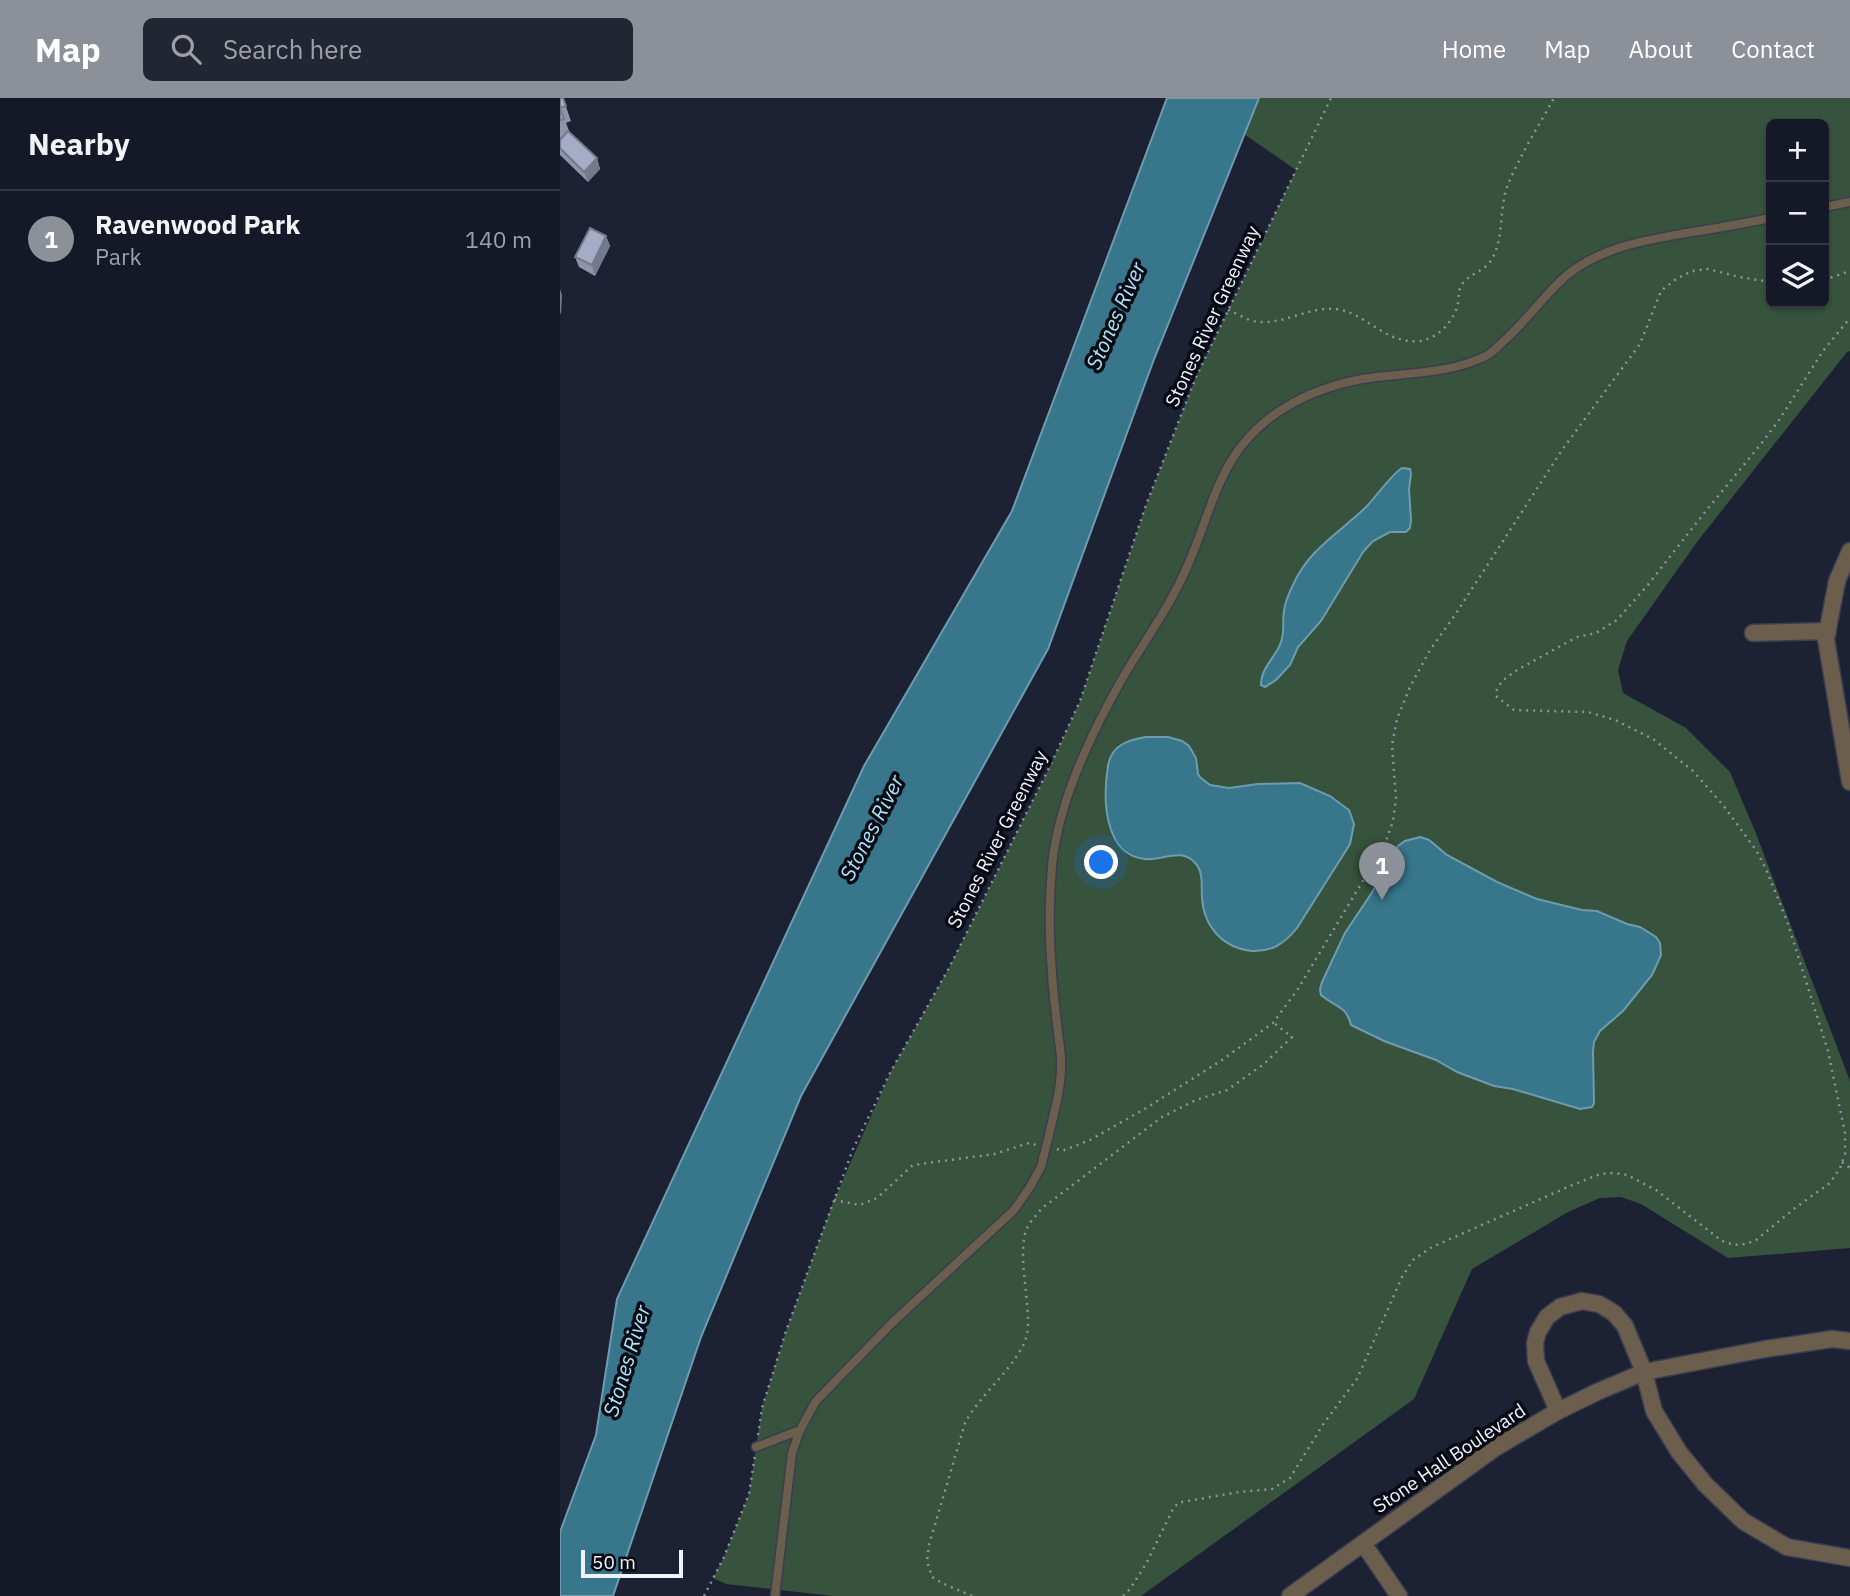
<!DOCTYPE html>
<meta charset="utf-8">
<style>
body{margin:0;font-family:"IBM Plex Sans",sans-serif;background:#222633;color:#f1f3f6}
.controls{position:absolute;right:21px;top:21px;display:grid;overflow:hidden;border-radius:10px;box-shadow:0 2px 5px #0004}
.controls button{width:63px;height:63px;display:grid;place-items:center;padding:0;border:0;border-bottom:2px solid #343844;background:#151927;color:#f1f3f6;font:35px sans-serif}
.scale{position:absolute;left:21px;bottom:18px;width:102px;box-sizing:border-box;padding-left:7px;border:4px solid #f0f3fe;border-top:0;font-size:19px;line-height:24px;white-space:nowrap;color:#f0f3fe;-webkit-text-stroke:5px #090b14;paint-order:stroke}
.you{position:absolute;left:542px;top:765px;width:24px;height:24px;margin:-18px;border:5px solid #fff;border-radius:50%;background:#1a73e8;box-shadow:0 0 0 10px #1a73e833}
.badge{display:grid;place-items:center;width:46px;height:46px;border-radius:50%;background:#8c9099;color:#fff;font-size:23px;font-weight:700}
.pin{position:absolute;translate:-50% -58px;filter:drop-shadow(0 2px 4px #0008)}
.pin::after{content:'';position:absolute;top:37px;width:24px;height:21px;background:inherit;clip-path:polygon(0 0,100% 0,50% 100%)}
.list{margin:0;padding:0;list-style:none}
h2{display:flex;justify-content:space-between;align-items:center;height:91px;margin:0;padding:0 28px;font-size:30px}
h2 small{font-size:23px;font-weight:400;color:#9da0a7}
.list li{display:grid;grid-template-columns:46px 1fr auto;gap:21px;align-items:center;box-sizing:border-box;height:98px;padding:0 28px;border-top:2px solid #343844}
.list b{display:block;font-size:26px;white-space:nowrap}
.list p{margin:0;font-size:23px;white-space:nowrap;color:#9da0a7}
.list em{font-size:23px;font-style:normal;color:#9da0a7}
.icon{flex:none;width:38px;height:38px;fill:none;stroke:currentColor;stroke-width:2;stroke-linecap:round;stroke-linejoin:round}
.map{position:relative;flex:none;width:1290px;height:1498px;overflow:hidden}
header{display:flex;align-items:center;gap:42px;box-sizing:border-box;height:98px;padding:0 35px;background:#8c9099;color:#fff}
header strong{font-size:33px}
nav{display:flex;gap:38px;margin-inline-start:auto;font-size:24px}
.search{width:490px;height:63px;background:#222633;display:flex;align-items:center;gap:18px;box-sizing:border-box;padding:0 24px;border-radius:10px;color:#9da0a7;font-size:26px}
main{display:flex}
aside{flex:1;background:#151927}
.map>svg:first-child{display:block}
.green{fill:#37523d;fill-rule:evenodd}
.water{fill:#37768b;stroke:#6e9cae;stroke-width:2}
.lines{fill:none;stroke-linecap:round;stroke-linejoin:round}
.service-casing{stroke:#3a3e50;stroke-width:11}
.minor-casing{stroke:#3a3e50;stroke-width:19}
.path{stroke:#8e92a1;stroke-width:2.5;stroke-dasharray:2 5;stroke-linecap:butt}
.service{stroke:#6b5e4c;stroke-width:8}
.minor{stroke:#6b5e4c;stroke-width:16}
.service-bridge-casing{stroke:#3a3e50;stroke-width:11;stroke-linecap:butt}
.service-bridge{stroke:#6b5e4c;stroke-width:8}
.wall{fill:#8e95aa}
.shaded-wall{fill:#74798b}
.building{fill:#a5adc6;stroke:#74798b;stroke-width:2}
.labels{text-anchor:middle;stroke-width:7;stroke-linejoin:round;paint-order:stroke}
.street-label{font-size:19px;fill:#f0f3fe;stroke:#090b14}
.water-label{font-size:21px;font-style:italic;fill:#afe5f9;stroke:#090b14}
</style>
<header>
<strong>Map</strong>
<div class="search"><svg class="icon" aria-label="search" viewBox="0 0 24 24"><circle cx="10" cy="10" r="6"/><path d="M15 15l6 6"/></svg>Search here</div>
<nav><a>Home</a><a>Map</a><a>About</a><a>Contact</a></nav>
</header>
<main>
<aside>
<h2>Nearby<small></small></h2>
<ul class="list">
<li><span class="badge">1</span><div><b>Ravenwood Park</b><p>Park</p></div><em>140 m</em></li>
</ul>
</aside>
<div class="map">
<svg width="1290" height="1498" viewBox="0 0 1290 1498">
<rect width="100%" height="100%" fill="#1c2134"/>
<path class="green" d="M699,0H1290V253L1287,254L1137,444L1067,543L1058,572L1063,595L1126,630L1170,674L1195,733L1290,983V1150L1168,1160L1081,1106L1061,1099L1040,1100L1008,1114L912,1171L854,1301L581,1498H273L166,1486L153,1480L164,1459L189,1396L202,1310L226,1233L274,1102L331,973L389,870L491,666L520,603L586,407L636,279L736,72L684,36ZM1211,26H1264V205H1211Z"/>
<path class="water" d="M607,0H699L593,264L488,551L241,998L141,1239L53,1498H0V1434L36,1337L57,1201L304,668L452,413Z
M842,370L850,371L851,376L849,391L851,422L850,430L846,434H830L813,443L803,454L761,523L738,549L730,567L716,582L705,589L701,587C700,571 716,559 721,544C725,533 722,524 724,513C725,504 729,495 733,487C748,452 779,435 805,410C817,398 829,379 842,370Z
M586,639H608L622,643L629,648L636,660L638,676L641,680L650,687L669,690L698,686L740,685L770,698L789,712L794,726L790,746L737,830C725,845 712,854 692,853C663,850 644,829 642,800C641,788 644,774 635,765C622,749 602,763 585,761C543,757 543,699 548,668C551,647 568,642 586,639Z
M860,739L869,742L887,757L937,784L977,801L1022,812L1037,813L1067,826L1080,829L1096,839L1100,845L1101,857L1092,877L1063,913L1040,933L1034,944L1033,954L1034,1005L1032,1009L1020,1011L953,991L934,988L897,974L876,962L824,943L791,927C786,907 775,909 761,897L760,891L762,884L785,835L811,796L838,748L845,743Z"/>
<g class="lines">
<g class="service-casing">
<path id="service" d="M1264,109L1290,104
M488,1041C494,1015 502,989 501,962C501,953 499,944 498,935C496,915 493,895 492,875C489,841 489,802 492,768C498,702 533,631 566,574C583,546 603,518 618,488C654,420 652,353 726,309C749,295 776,286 802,281C844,274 887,277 926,258C934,254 940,246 947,240C968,221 985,196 1007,177C1043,148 1088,142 1132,134C1159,130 1185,125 1211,120
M196,1349L240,1332
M215,1498L232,1355L240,1332L256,1303L333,1224L454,1112L470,1089L481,1069L484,1057"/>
</g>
<g class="minor-casing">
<path id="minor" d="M1290,453L1277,483L1266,541L1290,684
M1193,535L1268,533
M998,1313L976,1263L975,1245L978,1234L987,1219L1000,1209L1022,1203L1039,1206L1054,1215L1065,1228L1084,1274L1094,1313L1119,1354L1145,1386L1183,1423L1227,1449L1290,1460
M803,1445L839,1498
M730,1498L935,1350L998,1313L1037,1294L1084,1274L1205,1251L1272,1241L1290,1243"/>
</g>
<path class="path" d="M1264,182L1290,173
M668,212C676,215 685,221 693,223C721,229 748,208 776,211C807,215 824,246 859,243C877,242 895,222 898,205C899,197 898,191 903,185C911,175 925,173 932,161C944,140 939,112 947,89C958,61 979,27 994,0
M497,1051L502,1053L530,1042L588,1009L662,962L713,925L738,891L825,746L833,723L836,701L832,647L837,621L850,589L870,552L895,517L1002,352L1080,246L1101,193L1116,181L1132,173L1148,171L1179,179L1211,184
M1282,1064L1290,1070
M274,1102L300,1107L317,1100L353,1067L434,1056L469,1045L476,1047
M198,1337L202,1310L226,1233L293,1051L331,973L389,870L491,666L520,603L586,407L636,279L771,0
M144,1498L164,1459L189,1396L195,1357
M412,1498L384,1486L372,1479L367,1463L369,1447L405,1325C419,1297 461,1265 467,1236C472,1207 455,1153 468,1128C471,1122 477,1117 481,1111L602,1019L636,1002L667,992L704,966L732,939L714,925
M563,1498L570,1491L586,1466L613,1411L618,1405L622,1404L679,1394L712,1391L730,1380L764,1325L797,1281L842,1179L853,1162L872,1149L1010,1088L1040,1076L1054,1075L1067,1077L1096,1092L1162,1143L1174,1147L1186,1146L1196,1142L1235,1110L1270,1085L1280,1070L1285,1056V1035L1268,953L1227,823L1206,771L1196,752L1163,707L1133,673L1093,641L1055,622L1028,614L954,612L937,599L936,593L942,583L957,572L1017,539L1036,535L1057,522L1087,488L1145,414L1201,346L1219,322L1263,253L1290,220"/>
<use href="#service" class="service"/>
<use href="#minor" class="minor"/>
<g class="service-bridge-casing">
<path id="service-bridge" d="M484,1057L488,1041"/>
</g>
<use href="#service-bridge" class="service-bridge"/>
</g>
<path class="wall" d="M0,0H3L11,23L6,25L10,35L37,60L40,71L28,84L0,57V42L2,39L0,40Z
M46,138L50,148L35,178L19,169L15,159Z"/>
<path class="shaded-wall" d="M37,60L40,71L28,84L24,74Z
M46,138L50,148L35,178L32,167Z
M0,191L2,197L1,217L0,214Z"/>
<path class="building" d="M0,0H3L6,8L0,10L4,21L0,22Z
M8,33L37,60L24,74L0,50V42Z
M30,130L46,138L32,167L15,159Z"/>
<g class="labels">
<g class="street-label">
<text transform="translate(652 218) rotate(-65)" y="7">Stones River Greenway</text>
<text transform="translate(437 741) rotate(-63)" y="7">Stones River Greenway</text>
<text transform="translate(889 1360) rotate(-34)" y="7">Stone Hall Boulevard</text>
</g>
<g class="water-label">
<text transform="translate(556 218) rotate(-66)" y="7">Stones River</text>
<text transform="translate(312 730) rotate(-63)" y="7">Stones River</text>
<text transform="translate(67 1263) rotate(-73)" y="7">Stones River</text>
</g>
</g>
</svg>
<div class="controls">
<button>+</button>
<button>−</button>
<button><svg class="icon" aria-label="layers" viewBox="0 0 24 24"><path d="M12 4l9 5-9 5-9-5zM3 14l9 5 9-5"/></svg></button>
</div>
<div class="scale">50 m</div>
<div class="you"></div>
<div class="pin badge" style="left:822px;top:802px">1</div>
</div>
</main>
